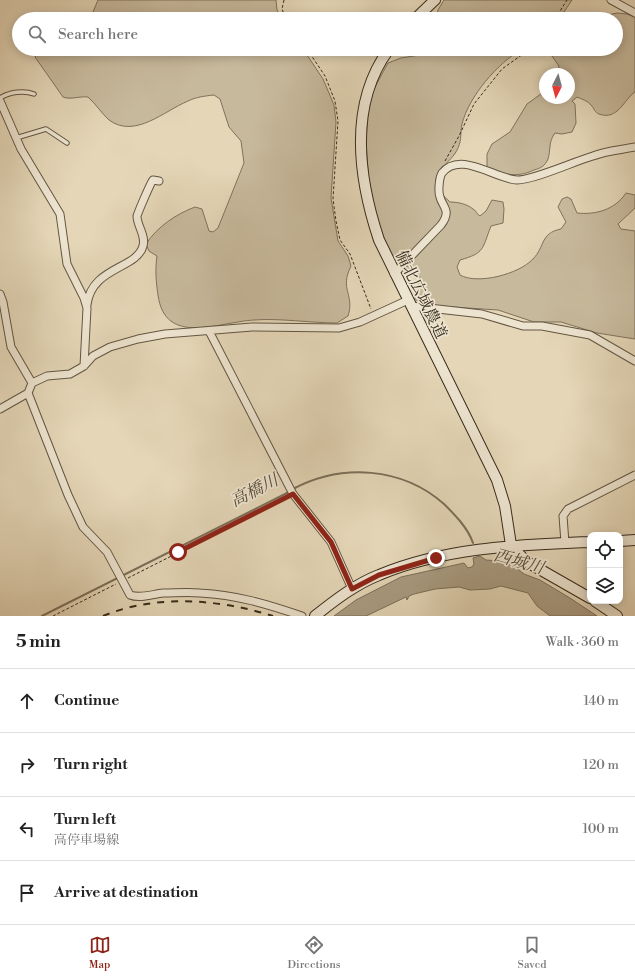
<!DOCTYPE html>
<meta charset="utf-8">
<style>
body{margin:0;font-family:"Libre Bodoni","Noto Serif JP",serif;background:#f6f6f6;color:#222}
.controls{position:absolute;right:12px;bottom:12px;display:grid;overflow:hidden;border-radius:8px;box-shadow:0 2px 10px #0003}
.controls button{width:36px;height:36px;display:grid;place-items:center;padding:0;border:0;border-bottom:1px solid #e0e0e0;background:#fff;color:#222;font:20px sans-serif}
.compass{position:absolute;left:539px;top:68px;width:36px;height:36px;border-radius:50%;background:#fff;box-shadow:0 2px 10px #0003;rotate:186deg}
.stop{position:absolute;width:12px;height:12px;margin:-9px;border:3px solid #8f2418;border-radius:50%;background:#fff}
.stop.end{background:#8f2418;border-color:#fff;box-shadow:0 1px 4px #0008}
.list{margin:0;padding:0;list-style:none}
h2{display:flex;justify-content:space-between;align-items:center;height:52px;margin:0;padding:0 16px;font-size:17px}
h2 small{font-size:13px;font-weight:400;color:#767676}
.list li{display:grid;grid-template-columns:26px 1fr auto;gap:12px;align-items:center;box-sizing:border-box;height:64px;padding:0 16px;border-top:1px solid #e0e0e0}
.list b{display:block;font-size:15px;white-space:nowrap}
.list p{margin:0;font-size:13px;white-space:nowrap;color:#767676}
.list em{font-size:13px;font-style:normal;color:#767676}
.icon{flex:none;width:22px;height:22px;fill:none;stroke:currentColor;stroke-width:2;stroke-linecap:round;stroke-linejoin:round}
.map{position:relative;flex:none;width:635px;height:616px;overflow:hidden}
.search{position:absolute;background:#fff;box-shadow:0 2px 10px #0003;left:12px;right:12px;top:12px;height:44px;display:flex;align-items:center;gap:10px;box-sizing:border-box;padding:0 14px;border-radius:22px;color:#767676;font-size:15px}
.sheet{height:308px;background:#fff}
nav{display:flex;justify-content:space-around;align-items:center;box-sizing:border-box;height:56px;border-top:1px solid #e0e0e0;background:#fff;font-size:11px;color:#767676}
nav a{display:grid;justify-items:center;gap:2px}
nav .on{color:#8f2418}
.map>svg:first-child{display:block}
.green{fill:#c7b99c;stroke:#7f725c}
.water{fill:#a99c82;stroke:#7b6f59}
.lines{fill:none;stroke-linecap:round;stroke-linejoin:round}
.stream{stroke:#7b6f59;stroke-width:2}
.lane-casing{stroke:#625642;stroke-width:5.5}
.street-casing{stroke:#625642;stroke-width:9}
.secondary-casing{stroke:#372b1b;stroke-width:12}
.path{stroke:#372b1b;stroke-width:1;stroke-dasharray:3 2;stroke-linecap:butt}
.lane{stroke:#ede4d0;stroke-width:3.5}
.street{stroke:#ede4d0;stroke-width:7}
.secondary{stroke:#ede4d0;stroke-width:10}
.rail{stroke:#372b1b;stroke-width:2;stroke-dasharray:7 7;stroke-linecap:butt}
.route{stroke:#8f2418;stroke-width:5}
.labels{text-anchor:middle;stroke-width:3.5;stroke-linejoin:round;paint-order:stroke}
.street-label{font-size:16px;fill:#372b1b;stroke:#ede4d0}
.water-label{font-size:17px;font-style:italic;fill:#594d3a;stroke:#ede4d0}
</style>
<div class="map">
<svg width="635" height="616" viewBox="0 0 635 616">
<rect width="100%" height="100%" fill="#e4d6b7"/>
<filter id="stains"><feTurbulence type="fractalNoise" baseFrequency=".005" numOctaves="4"/><feColorMatrix values="0 0 0 0 .2 0 0 0 0 .09 0 0 0 0 .02 0 0 0 .5 -.17"/></filter>
<radialGradient id="worn" r=".72"><stop offset=".6" stop-color="#630" stop-opacity="0"/><stop offset="1" stop-color="#630" stop-opacity=".3"/></radialGradient>
<path class="green" d="M98,0H276L277,10L282,19H90Z
M444,0H572L564,12L570,19H436L438,10Z
M617,13L627,14L635,17V92C624,99 618,121 599,114C595,113 594,108 591,105C588,101 582,99 577,97L572,101L575,104L576,123L572,132L562,134L555,133C548,142 551,150 548,159C545,166 541,168 534,170C517,178 503,175 487,167V154L492,144L510,132L527,104L545,91V98H569V74H557L559,66L547,49H616V19H591Z
M41,49H303L323,79L334,105L336,122L331,198L338,241L348,256L351,266C339,290 355,294 348,316L337,323C310,323 281,318 254,320C219,322 165,347 158,295C156,282 155,269 157,256L149,251L146,244C157,227 176,214 195,207L202,209L209,231L213,232L218,228L244,163L241,141L229,127L220,99L214,95C205,96 196,97 188,101C164,111 135,139 109,120C102,114 96,104 88,97C79,96 71,100 63,97L35,57Z
M430,49H522C498,63 469,96 462,124C460,133 462,139 458,148C450,166 433,166 436,189L450,202C458,202 467,204 473,209C477,211 476,214 480,216L486,211L492,200L503,202L504,209L503,223L491,226C482,249 485,253 460,260L457,267L460,275C478,285 519,274 533,259C545,247 540,233 561,229L566,222L558,207L562,199L567,197L571,199L577,213C595,215 615,210 626,193L635,195V208L618,224L621,229L635,231V339L597,333L561,322H534L498,310L422,305L413,297L417,289L420,277L418,274L407,271L405,267L394,262L379,231L369,185L366,141L369,98L388,63L401,58L426,54Z"/>
<path class="water" d="M480,556L486,560L500,561L514,566L524,574L540,580L570,598L597,616H550L537,606L528,593L501,586L490,589L470,590L459,587L435,589L414,594L409,596L407,600L406,597L366,616H334L356,600L401,577L464,563L468,568L472,567L474,564L473,558Z"/>
<g class="lines">
<path class="stream" d="M293,489C342,463 402,467 444,504C455,515 468,528 473,543
M42,616L289,492"/>
<g class="lane-casing">
<path id="lane" d="M0,98C9,92 24,90 34,94
M16,138L46,129L67,143"/>
</g>
<g class="street-casing">
<path id="street" d="M611,0L635,13
M0,101L21,149L60,214L67,264L84,298L87,308L84,366
M394,274L441,225C444,221 447,216 446,211C445,206 441,202 440,197C438,192 439,178 442,173C460,150 495,179 517,180C534,180 575,161 593,156C606,151 621,150 635,147
M0,294L3,302L11,347L32,383
M87,305C91,267 137,269 143,246C146,235 137,226 137,216C139,210 151,182 153,180L159,181
M411,306L482,314L523,326H542L590,335L635,361
M209,331L293,494L331,542L352,589
M0,409L28,393
M565,543L563,516L568,509L635,475
M302,616C267,604 237,595 200,593C188,592 175,593 163,593C153,594 140,599 130,595L107,552L83,527L68,495L28,393L32,383L47,376L70,374L84,366L93,356L110,347L138,339L165,334L252,327L339,328L360,322L408,300"/>
</g>
<g class="secondary-casing">
<path id="secondary" d="M415,19L435,0
M389,49C348,105 358,177 379,240L497,480L505,506L511,545L518,553L527,562L590,598
M620,541L635,540
M595,601L617,616
M315,616C335,600 356,584 379,575C446,547 519,545 590,542"/>
</g>
<path class="path" d="M284,0L282,9L286,19
M555,19L567,0
M307,49L325,76L335,101L338,121L333,199L336,221L340,240L350,254L371,309
M445,161L459,136L474,104L502,69L530,49
M128,578L288,497
M53,616L116,584"/>
<use href="#lane" class="lane"/>
<use href="#street" class="street"/>
<use href="#secondary" class="secondary"/>
<path class="rail" d="M103,616C156,594 219,599 273,616"/>
</g>
<g class="lines">
<path class="route" d="M178,552L293,494L331,542L352,589L379,575L436,558"/>
</g>
<g class="labels">
<g class="street-label">
<text transform="translate(422 294) rotate(64)" y="6">備北広域農道</text>
</g>
<g class="water-label">
<text transform="translate(254 490) rotate(-27)" y="6">高橋川</text>
<text transform="translate(519 561) rotate(16)" y="6">西城川</text>
</g>
</g>
<rect width="100%" height="100%" filter="url(#stains)"/>
<rect width="100%" height="100%" fill="url(#worn)"/>
</svg>
<div class="controls">
<button><svg class="icon" aria-label="locate" viewBox="0 0 24 24"><circle cx="12" cy="12" r="6"/><path d="M12 2v4M12 18v4M2 12h4M18 12h4"/></svg></button>
<button><svg class="icon" aria-label="layers" viewBox="0 0 24 24"><path d="M12 4l9 5-9 5-9-5zM3 14l9 5 9-5"/></svg></button>
</div>
<svg class="compass" viewBox="-18 -18 36 36"><path d="M0-13l5 13h-10z" fill="#e53935"/><path d="M0 13l5-13h-10z" fill="#767676"/></svg>
<div class="stop" style="left:178px;top:552px"></div>
<div class="stop end" style="left:436px;top:558px"></div>
<div class="search"><svg class="icon" aria-label="search" viewBox="0 0 24 24"><circle cx="10" cy="10" r="6"/><path d="M15 15l6 6"/></svg>Search here</div>
</div>
<section class="sheet">
<h2>5 min<small>Walk · 360 m</small></h2>
<ul class="list">
<li><svg class="icon" aria-label="ahead" viewBox="0 0 24 24"><path d="M12 20V5M6 11l6-6 6 6"/></svg><div><b>Continue</b></div><em>140 m</em></li>
<li><svg class="icon" aria-label="right" viewBox="0 0 24 24"><path d="M7 20v-9h11M14 6l5 5-5 5"/></svg><div><b>Turn right</b></div><em>120 m</em></li>
<li><svg class="icon" aria-label="left" viewBox="0 0 24 24"><path d="M17 20v-9H6M10 6l-5 5 5 5"/></svg><div><b>Turn left</b><p>高停車場線</p></div><em>100 m</em></li>
<li><svg class="icon" aria-label="arrive" viewBox="0 0 24 24"><path d="M6 21V4h12l-3 4 3 4H6"/></svg><div><b>Arrive at destination</b></div></li>
</ul>
</section>
<nav>
<a class="on"><svg class="icon" aria-label="map" viewBox="0 0 24 24"><path d="M3 6l6-2 6 2 6-2v14l-6 2-6-2-6 2zM9 4v14M15 6v14"/></svg>Map</a>
<a><svg class="icon" aria-label="directions" viewBox="0 0 24 24"><path d="M12 3l9 9-9 9-9-9zM9 14v-3h6M13 9l2 2-2 2"/></svg>Directions</a>
<a><svg class="icon" aria-label="saved" viewBox="0 0 24 24"><path d="M7 4h10v16l-5-4-5 4z"/></svg>Saved</a>
</nav>
